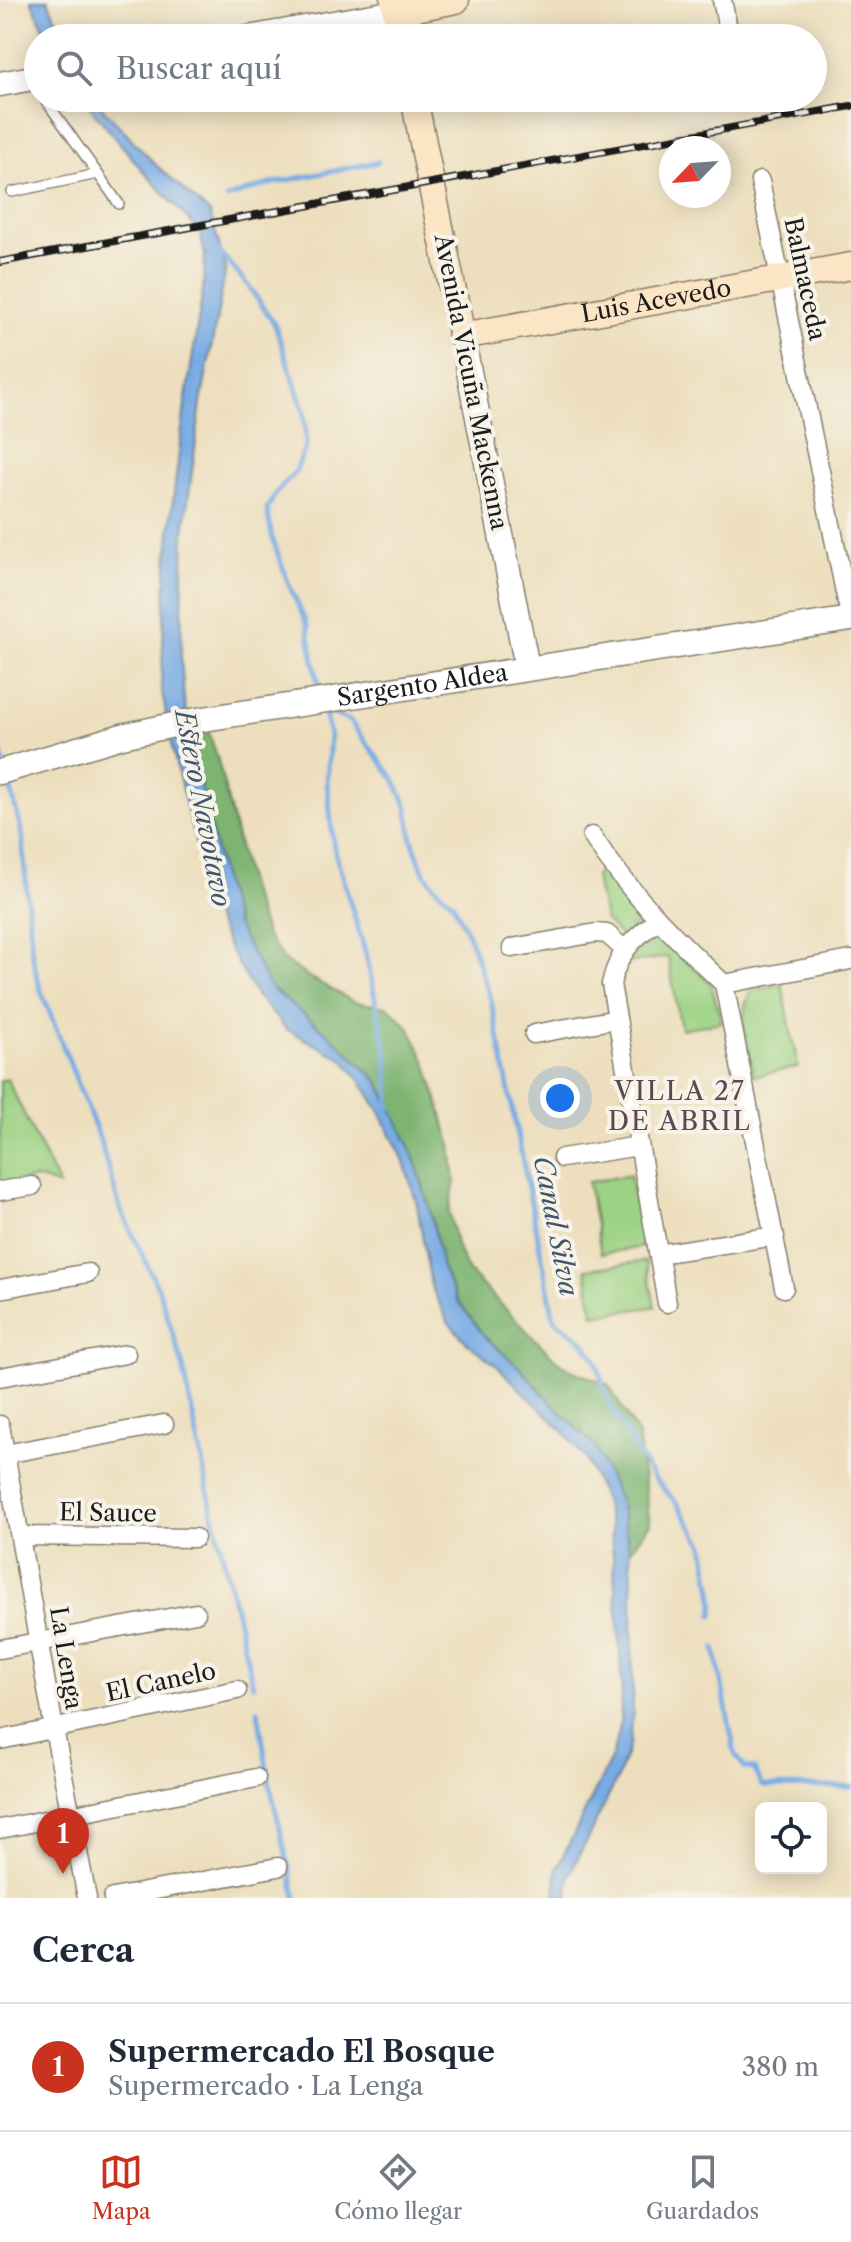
<!DOCTYPE html>
<html lang="es">
<meta charset="utf-8">
<style>
body{margin:0;font-family:"Libre Caslon Text",serif;background:#f6f6f7;color:#1f2937}
.controls{position:absolute;right:24px;bottom:24px;display:grid;overflow:hidden;border-radius:12px;box-shadow:0 4px 20px #0003}
.controls button{width:72px;height:72px;display:grid;place-items:center;padding:0;border:0;border-bottom:2px solid #e0e1e3;background:#fff;color:#1f2937;font:40px sans-serif}
.compass{position:absolute;left:659px;top:136px;width:72px;height:72px;border-radius:50%;background:#fff;box-shadow:0 4px 20px #0003;rotate:245deg}
.you{position:absolute;left:560px;top:1098px;width:28px;height:28px;margin:-20px;border:6px solid #fff;border-radius:50%;background:#1a73e8;box-shadow:0 0 0 12px #1a73e833}
.badge{display:grid;place-items:center;width:52px;height:52px;border-radius:50%;background:#c8321e;color:#fff;font-size:26px;font-weight:700}
.pin{position:absolute;translate:-50% -66px;filter:drop-shadow(0 2px 4px #0008)}
.pin::after{content:'';position:absolute;top:42px;width:28px;height:24px;background:inherit;clip-path:polygon(0 0,100% 0,50% 100%)}
.list{margin:0;padding:0;list-style:none}
h2{display:flex;justify-content:space-between;align-items:center;height:104px;margin:0;padding:0 32px;font-size:34px}
h2 small{font-size:26px;font-weight:400;color:#747a83}
.list li{display:grid;grid-template-columns:52px 1fr auto;gap:24px;align-items:center;box-sizing:border-box;height:128px;padding:0 32px;border-top:2px solid #e0e1e3}
.list b{display:block;font-size:30px;white-space:nowrap}
.list p{margin:0;font-size:26px;white-space:nowrap;color:#747a83}
.list em{font-size:26px;font-style:normal;color:#747a83}
.icon{flex:none;width:44px;height:44px;fill:none;stroke:currentColor;stroke-width:2;stroke-linecap:round;stroke-linejoin:round}
.map{position:relative;flex:none;width:851px;height:1898px;overflow:hidden}
.search{position:absolute;background:#fff;box-shadow:0 4px 20px #0003;left:24px;right:24px;top:24px;height:88px;display:flex;align-items:center;gap:20px;box-sizing:border-box;padding:0 28px;border-radius:44px;color:#747a83;font-size:30px}
.sheet{height:232px;background:#fff}
nav{display:flex;justify-content:space-around;align-items:center;box-sizing:border-box;height:112px;border-top:2px solid #e0e1e3;background:#fff;font-size:22px;color:#747a83}
nav a{display:grid;justify-items:center;gap:4px}
nav .on{color:#c8321e}
.map>svg:first-child{display:block}
.green{fill:#9cd283;stroke:#5c7750;stroke-width:2}
.forest{fill:#7db471;stroke:#4c6846;stroke-width:2}
.water{fill:#78abe4;stroke:#4a6480;stroke-width:2}
.lines{fill:none;stroke-linecap:round;stroke-linejoin:round}
.stream{stroke:#78abe4;stroke-width:5}
.service-casing{stroke:#847e6d;stroke-width:12}
.minor-casing{stroke:#847e6d;stroke-width:21}
.tertiary-casing{stroke:#847e6d;stroke-width:27}
.secondary-casing{stroke:#847e6d;stroke-width:29}
.service{stroke:#fff;stroke-width:9}
.minor{stroke:#fff;stroke-width:18}
.tertiary{stroke:#fff;stroke-width:24}
.secondary{stroke:#fce5c4;stroke-width:26}
.rail-casing{stroke:#1c1c1c;stroke-width:8}
.rail{stroke:#f7f3e8;stroke-width:5;stroke-dasharray:15;stroke-linecap:butt}
.labels{text-anchor:middle;stroke-width:8;stroke-linejoin:round;paint-order:stroke}
.street-label{font-size:24px;fill:#1c1c1c;stroke:#f7f3e8}
.water-label{font-size:26px;font-style:italic;fill:#41556c;stroke:#f7f3e8}
.neighbourhood-label{font-size:26px;letter-spacing:2px;fill:#5e484f;stroke:#f7f3e8}
</style>
<div class="map">
<svg width="851" height="1898" viewBox="0 0 851 1898">
<rect width="100%" height="100%" fill="#f7f3e8"/>
<filter id="ink" filterUnits="userSpaceOnUse"><feTurbulence type="fractalNoise" baseFrequency=".0125" numOctaves="2"/><feDisplacementMap in="SourceGraphic" scale="16" xChannelSelector="R" yChannelSelector="G"/><feConvolveMatrix kernelMatrix="1 2 1 2 8 2 1 2 1" color-interpolation-filters="sRGB"/></filter>
<filter id="wash" filterUnits="userSpaceOnUse"><feTurbulence type="fractalNoise" baseFrequency=".006" numOctaves="4" result="noise"/><feDisplacementMap in="SourceGraphic" scale="32" xChannelSelector="R" yChannelSelector="G"/><feGaussianBlur stdDeviation="1.8" result="paint"/><feColorMatrix in="noise" values="0 0 0 0 0 0 0 0 0 0 0 0 0 0 0 0 0 1.4 0 .05"/><feComposite in="paint" operator="in"/></filter>
<g filter="url(#wash)">
<rect width="100%" height="100%" fill="#eddfbe"/>
<path class="green" d="M601,868L642,919L623,938L606,922L595,877Z
M656,933L711,984L722,1022L681,1029L668,957L627,963L636,951Z
M782,984L798,1067L754,1076C749,1049 736,1016 751,991Z
M7,1079L59,1186L37,1178L0,1186V1081Z
M630,1175L643,1247L601,1254L588,1182Z
M646,1261L655,1307L593,1315L586,1269Z"/>
<path class="forest" d="M191,727H207L217,756L249,887L266,935L285,961L307,976L354,1002L388,1007L409,1027L426,1062L451,1144L455,1182L449,1210L456,1245L469,1272L556,1360L575,1372L608,1384L638,1435L650,1524L630,1551L620,1501L594,1445L560,1412L522,1370L485,1337L457,1300L442,1268L432,1218L413,1153L378,1081L271,988L248,951L236,924L225,889L200,783Z"/>
<path class="water" d="M31,0H48L64,38H48Z
M82,98H98L104,110L157,166L210,213L226,268L201,403L184,532L181,655L184,699L200,783L225,889L236,924L271,988L334,1039L378,1081L413,1153L432,1218L442,1268L457,1300L485,1337L522,1370L560,1412L594,1445L620,1501L630,1551L632,1577L633,1710L630,1743L617,1779L569,1876L568,1898H555L557,1868L611,1759L619,1732L622,1697L619,1637L611,1529L604,1500L587,1461L563,1431L496,1365L468,1344L448,1322L431,1286L416,1200L403,1159L380,1112L361,1082L343,1059L286,1029L256,995L230,950L213,914L172,748L161,686L166,577L172,509L185,405L203,290L205,255L200,232L144,172Z"/>
<g class="lines">
<path class="stream" d="M227,198L269,184L378,162
M220,252L250,288L275,325L304,411L306,445L296,471L276,493L267,509L272,537L289,585L307,625L320,693
M324,711L330,735L327,784L334,849L366,955L387,1055L390,1109
M325,711L350,721L394,779L407,807L412,839L423,871L436,888L453,903L470,939L491,1000L554,1319L584,1342L596,1360L606,1397L636,1450L653,1477L675,1501L704,1545L714,1603L713,1616
M0,745L4,764
M8,777L22,834L32,955L40,988L99,1137L120,1208L159,1290L183,1366L210,1501L253,1685
M715,1649L735,1754L745,1768L754,1769L762,1786L851,1787
M258,1711L269,1781L296,1898"/>
</g>
</g>
<g filter="url(#ink)">
<g class="lines">
<g class="service-casing">
<path id="service" d="M98,174L119,204
M12,192L98,174L44,98"/>
</g>
<g class="minor-casing">
<path id="minor" d="M722,0L730,38
M760,181L851,621
M592,836C630,894 674,937 724,984
M657,921C632,939 618,953 611,984L667,1303
M512,948L596,933L607,934L625,950
M724,984L784,1288
M724,984L851,960
M534,1034L617,1019
M562,1158L639,1146
M0,1191L32,1186
M658,1254L775,1236
M0,1289L88,1273
M0,1377L126,1354
M0,1425L54,1729L87,1898
M0,1455L164,1424
M21,1536L195,1538
M0,1649L196,1613
M0,1740L237,1690
M0,1829L256,1778
M113,1898L278,1867"/>
</g>
<g class="tertiary-casing">
<g id="tertiary">
<path d="M248,38L396,12"/>
<path d="M0,84L38,77"/>
<path d="M462,336L527,667"/>
<path id="s1" d="M0,772L122,736L197,720L851,619"/>
</g>
</g>
<g class="secondary-casing">
<g id="secondary">
<path d="M394,0L401,38"/>
<path d="M396,12L456,0"/>
<path id="s2" d="M414,98L462,336L851,266"/>
</g>
</g>
<use href="#service" class="service"/>
<use href="#minor" class="minor"/>
<use href="#tertiary" class="tertiary"/>
<use href="#secondary" class="secondary"/>
<g class="rail-casing">
<path id="rail" d="M0,262L851,106"/>
</g>
<use href="#rail" class="rail"/>
</g>
</g>
<g class="labels">
<g class="street-label">
<text transform="translate(805 279) rotate(78)" y="8">Balmaceda</text>
<text dy="8" stroke="none"><textPath href="#s2" startOffset="440">Luis Acevedo</textPath></text>
<text transform="translate(471 382) rotate(79)" y="8">Avenida Vicuña Mackenna</text>
<text dy="8" stroke="none"><textPath href="#s1" startOffset="432">Sargento Aldea</textPath></text>
<text transform="translate(108 1513) rotate(1)" y="8">El Sauce</text>
<text transform="translate(66 1658) rotate(81)" y="8">La Lenga</text>
<text transform="translate(161 1682) rotate(-12)" y="8">El Canelo</text>
</g>
<g class="water-label">
<text transform="translate(203 808) rotate(79)" y="9">Estero Navotavo</text>
<text transform="translate(556 1226) rotate(79)" y="9">Canal Silva</text>
</g>
<g class="neighbourhood-label">
<text x="680" y="1100">VILLA 27<tspan x="680" dy="30">DE ABRIL</tspan></text>
</g>
</g>
</svg>
<div class="controls">
<button><svg class="icon" aria-label="locate" viewBox="0 0 24 24"><circle cx="12" cy="12" r="6"/><path d="M12 2v4M12 18v4M2 12h4M18 12h4"/></svg></button>
</div>
<svg class="compass" viewBox="-18 -18 36 36"><path d="M0-13l5 13h-10z" fill="#e53935"/><path d="M0 13l5-13h-10z" fill="#747a83"/></svg>
<div class="you"></div>
<div class="pin badge" style="left:63px;top:1874px">1</div>
<div class="search"><svg class="icon" aria-label="search" viewBox="0 0 24 24"><circle cx="10" cy="10" r="6"/><path d="M15 15l6 6"/></svg>Buscar aquí</div>
</div>
<section class="sheet">
<h2>Cerca<small></small></h2>
<ul class="list">
<li><span class="badge">1</span><div><b>Supermercado El Bosque</b><p>Supermercado · La Lenga</p></div><em>380 m</em></li>
</ul>
</section>
<nav>
<a class="on"><svg class="icon" aria-label="map" viewBox="0 0 24 24"><path d="M3 6l6-2 6 2 6-2v14l-6 2-6-2-6 2zM9 4v14M15 6v14"/></svg>Mapa</a>
<a><svg class="icon" aria-label="directions" viewBox="0 0 24 24"><path d="M12 3l9 9-9 9-9-9zM9 14v-3h6M13 9l2 2-2 2"/></svg>Cómo llegar</a>
<a><svg class="icon" aria-label="saved" viewBox="0 0 24 24"><path d="M7 4h10v16l-5-4-5 4z"/></svg>Guardados</a>
</nav>
